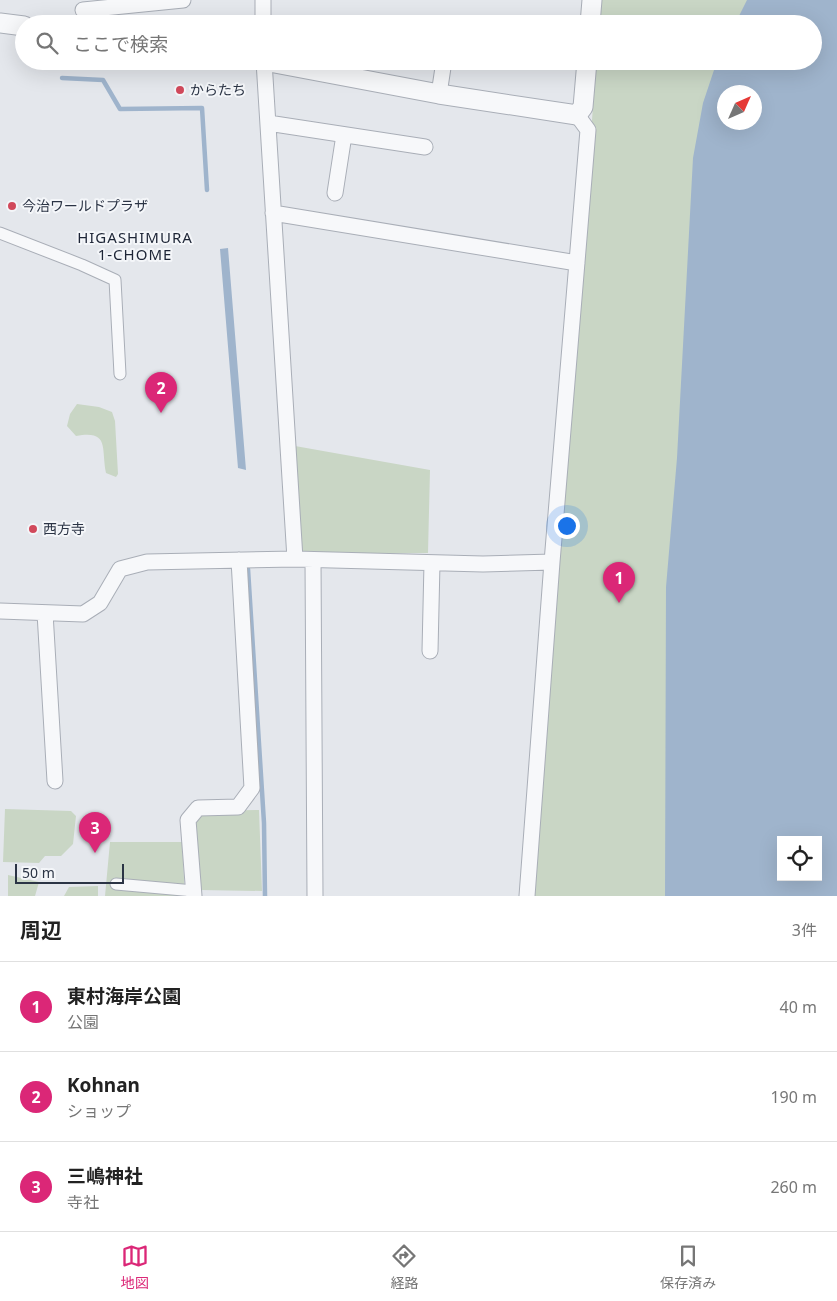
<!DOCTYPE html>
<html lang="ja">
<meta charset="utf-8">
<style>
body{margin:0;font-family:"Noto Sans","Noto Sans JP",sans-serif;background:#f6f6f6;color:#222}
.controls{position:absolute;right:15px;bottom:15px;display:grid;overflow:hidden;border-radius:0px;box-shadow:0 5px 20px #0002}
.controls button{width:45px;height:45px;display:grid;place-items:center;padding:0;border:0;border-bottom:1px solid #e0e0e0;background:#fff;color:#222;font:25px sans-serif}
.compass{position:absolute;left:717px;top:85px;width:45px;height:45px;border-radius:50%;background:#fff;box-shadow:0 5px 20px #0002;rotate:45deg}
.scale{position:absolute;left:15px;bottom:12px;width:109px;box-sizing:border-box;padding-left:5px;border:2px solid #2b3445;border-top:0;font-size:14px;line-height:18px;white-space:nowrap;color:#2b3445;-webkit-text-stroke:4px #f4f6f9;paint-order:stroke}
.you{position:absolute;left:566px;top:525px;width:18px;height:18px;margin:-12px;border:4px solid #fff;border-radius:50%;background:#1a73e8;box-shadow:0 0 0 8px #1a73e833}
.badge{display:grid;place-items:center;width:32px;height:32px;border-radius:50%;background:#db2777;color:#fff;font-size:16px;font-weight:700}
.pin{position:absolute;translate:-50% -41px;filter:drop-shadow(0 1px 2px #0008)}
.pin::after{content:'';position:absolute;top:26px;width:18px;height:15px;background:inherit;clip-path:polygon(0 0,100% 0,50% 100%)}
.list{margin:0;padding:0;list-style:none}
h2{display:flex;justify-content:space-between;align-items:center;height:65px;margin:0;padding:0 20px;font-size:21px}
h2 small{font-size:16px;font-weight:400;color:#767676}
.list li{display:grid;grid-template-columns:32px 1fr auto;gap:15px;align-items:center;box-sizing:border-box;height:90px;padding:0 20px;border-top:1px solid #e0e0e0}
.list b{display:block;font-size:19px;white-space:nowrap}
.list p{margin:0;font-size:16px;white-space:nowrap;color:#767676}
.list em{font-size:16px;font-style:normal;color:#767676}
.icon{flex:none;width:28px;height:28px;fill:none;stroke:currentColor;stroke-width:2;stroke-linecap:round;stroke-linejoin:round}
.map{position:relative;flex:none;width:837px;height:896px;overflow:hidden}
.search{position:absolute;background:#fff;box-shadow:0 5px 20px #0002;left:15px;right:15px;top:15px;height:55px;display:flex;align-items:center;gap:12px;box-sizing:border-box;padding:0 18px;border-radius:28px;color:#767676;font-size:19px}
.sheet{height:335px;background:#fff}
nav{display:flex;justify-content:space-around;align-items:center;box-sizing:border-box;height:70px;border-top:1px solid #e0e0e0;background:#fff;font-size:14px;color:#767676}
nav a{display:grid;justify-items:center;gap:2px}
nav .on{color:#db2777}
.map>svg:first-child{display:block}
.green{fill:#c9d6c5}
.water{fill:#9fb4cc;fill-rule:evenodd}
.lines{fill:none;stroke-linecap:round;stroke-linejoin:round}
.stream{stroke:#9fb4cc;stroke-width:4.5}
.pedestrian-casing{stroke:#a9aeb7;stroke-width:13}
.minor-casing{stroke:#a9aeb7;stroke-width:17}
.tertiary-casing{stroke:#a9aeb7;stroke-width:21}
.pedestrian{stroke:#f7f8fa;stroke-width:11}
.minor{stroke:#f7f8fa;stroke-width:15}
.tertiary{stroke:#f7f8fa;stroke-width:19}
.poi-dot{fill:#d1495b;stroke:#f4f6f9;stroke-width:2}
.labels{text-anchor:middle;stroke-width:4;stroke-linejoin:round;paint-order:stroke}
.poi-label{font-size:14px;fill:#2b3445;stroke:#f4f6f9;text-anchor:start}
.neighbourhood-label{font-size:15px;letter-spacing:1px;fill:#1d2536;stroke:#f4f6f9}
</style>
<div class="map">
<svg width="837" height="896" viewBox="0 0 837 896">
<rect width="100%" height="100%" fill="#e4e7ec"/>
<path class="green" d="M599,0H754L739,24H598Z
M61,61H77V69H65L61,65Z
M596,61H717L665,896H532L591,135Z
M77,404L99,407L112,412L115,421L118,474L116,477L106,473C101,448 110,430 76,436L67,426L70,414Z
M295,446L430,470L428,553L301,554Z
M5,809L71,811L76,816L73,844L61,856H45L39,863L3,862Z
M259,810L262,891L200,890L194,820L201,811Z
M110,842H182L185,896H105Z
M8,875L39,882L35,896H8Z
M98,886V896H64L69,887Z"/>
<path class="water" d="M747,0H837V896H665L666,587L677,458L693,158L703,103L717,61H813V24H735ZM724,92H754V122H724ZM781,840H818V877H781Z
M228,248L246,470L238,468L220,249Z"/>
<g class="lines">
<path class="stream" d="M62,78L103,80L120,109L202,108L207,190
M248,569L264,823L265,896"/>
<g class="pedestrian-casing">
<path id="pedestrian" d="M0,233L82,265L115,280L120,374
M116,884L194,891"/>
</g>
<g class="minor-casing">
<path id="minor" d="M263,0V24
M83,10L183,0
M264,61L295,559
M334,74L336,61
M439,94L444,61
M268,123L425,147
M335,193L344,135
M273,213L577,263
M313,560L315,896
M0,611L83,614L100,603L120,569L147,562L295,559L483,564L552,562
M45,613L55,781
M430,651L432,563
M194,896L188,820L198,808L238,807L252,788L239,560
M527,896L552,562L588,130L577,115"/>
</g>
<g class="tertiary-casing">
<path id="tertiary" d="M0,23L24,26
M590,24L592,0
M264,61L439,94L577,115L583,107L587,61"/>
</g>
<use href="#pedestrian" class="pedestrian"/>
<use href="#minor" class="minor"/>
<use href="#tertiary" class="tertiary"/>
</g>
<g class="poi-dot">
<circle cx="180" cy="90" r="5"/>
<circle cx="12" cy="206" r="5"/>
<circle cx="33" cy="529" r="5"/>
</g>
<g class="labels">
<g class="poi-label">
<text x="190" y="95">からたち</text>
<text x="22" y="211">今治ワールドプラザ</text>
<text x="43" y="534">西方寺</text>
</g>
<g class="neighbourhood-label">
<text x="135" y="243">HIGASHIMURA<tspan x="135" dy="17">1-CHOME</tspan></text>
</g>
</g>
</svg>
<div class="controls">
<button><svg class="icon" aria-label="locate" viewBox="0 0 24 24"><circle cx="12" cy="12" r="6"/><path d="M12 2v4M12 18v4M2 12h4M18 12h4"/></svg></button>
</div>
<svg class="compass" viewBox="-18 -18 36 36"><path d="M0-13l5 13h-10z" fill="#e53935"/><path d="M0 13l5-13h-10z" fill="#767676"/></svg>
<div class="scale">50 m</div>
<div class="you"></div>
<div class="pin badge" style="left:619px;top:603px">1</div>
<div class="pin badge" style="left:161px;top:413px">2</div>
<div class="pin badge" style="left:95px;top:853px">3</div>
<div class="search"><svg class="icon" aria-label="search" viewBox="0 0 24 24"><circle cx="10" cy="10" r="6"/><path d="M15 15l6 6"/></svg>ここで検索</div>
</div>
<section class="sheet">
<h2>周辺<small>3件</small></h2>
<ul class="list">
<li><span class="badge">1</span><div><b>東村海岸公園</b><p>公園</p></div><em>40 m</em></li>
<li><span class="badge">2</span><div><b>Kohnan</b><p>ショップ</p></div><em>190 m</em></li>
<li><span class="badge">3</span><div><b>三嶋神社</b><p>寺社</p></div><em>260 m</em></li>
</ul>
</section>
<nav>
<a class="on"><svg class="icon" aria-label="map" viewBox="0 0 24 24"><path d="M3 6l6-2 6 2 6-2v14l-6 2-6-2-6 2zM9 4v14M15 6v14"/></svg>地図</a>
<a><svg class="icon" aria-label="directions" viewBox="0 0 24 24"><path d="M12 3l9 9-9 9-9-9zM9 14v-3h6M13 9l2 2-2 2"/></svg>経路</a>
<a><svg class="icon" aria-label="saved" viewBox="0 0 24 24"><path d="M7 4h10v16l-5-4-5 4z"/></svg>保存済み</a>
</nav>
